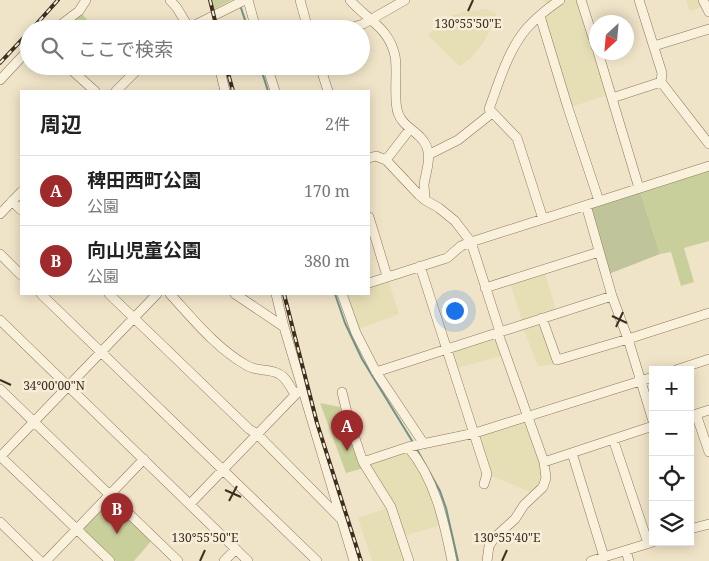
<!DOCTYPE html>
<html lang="ja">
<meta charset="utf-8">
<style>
body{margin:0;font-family:"Noto Serif","Noto Sans JP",serif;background:#f2f2f2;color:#222}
.controls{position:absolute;right:15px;bottom:15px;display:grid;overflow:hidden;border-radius:0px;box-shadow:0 2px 12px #0003}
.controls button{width:45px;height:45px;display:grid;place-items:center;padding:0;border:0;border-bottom:1px solid #e0e0e0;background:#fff;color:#222;font:25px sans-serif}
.compass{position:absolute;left:589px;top:15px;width:45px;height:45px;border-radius:50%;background:#fff;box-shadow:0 2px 12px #0003;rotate:206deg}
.you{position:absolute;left:454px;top:310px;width:18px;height:18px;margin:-12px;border:4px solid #fff;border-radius:50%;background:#1a73e8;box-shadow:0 0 0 8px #1a73e833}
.badge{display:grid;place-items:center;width:32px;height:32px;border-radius:50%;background:#9e2a2b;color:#fff;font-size:16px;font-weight:700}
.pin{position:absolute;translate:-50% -41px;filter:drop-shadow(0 1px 2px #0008)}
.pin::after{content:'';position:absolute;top:26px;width:18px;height:15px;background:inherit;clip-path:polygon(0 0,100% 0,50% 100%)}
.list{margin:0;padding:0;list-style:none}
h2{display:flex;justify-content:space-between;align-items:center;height:65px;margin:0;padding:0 20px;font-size:21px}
h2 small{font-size:16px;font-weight:400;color:#767676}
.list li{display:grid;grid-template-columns:32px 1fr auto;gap:15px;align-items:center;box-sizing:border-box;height:70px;padding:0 20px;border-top:1px solid #e0e0e0}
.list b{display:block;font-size:19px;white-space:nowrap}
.list p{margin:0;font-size:16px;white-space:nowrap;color:#767676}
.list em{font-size:16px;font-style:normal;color:#767676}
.icon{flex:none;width:28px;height:28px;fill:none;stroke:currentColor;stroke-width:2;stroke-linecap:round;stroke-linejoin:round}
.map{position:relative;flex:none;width:709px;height:561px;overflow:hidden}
.search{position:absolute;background:#fff;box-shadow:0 2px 12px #0003;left:20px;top:20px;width:350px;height:55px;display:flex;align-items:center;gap:12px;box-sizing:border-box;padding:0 18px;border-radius:28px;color:#767676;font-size:19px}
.panel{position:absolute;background:#fff;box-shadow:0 2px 12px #0003;left:20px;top:90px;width:350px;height:205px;border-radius:0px}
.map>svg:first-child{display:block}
.farmland{fill:#e6deb5}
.green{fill:#c9cf9b}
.cemetery{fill:#bfc49a}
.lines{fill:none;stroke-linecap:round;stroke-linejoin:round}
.stream{stroke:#6f938a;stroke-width:2}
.minor-casing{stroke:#8d765c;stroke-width:10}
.minor{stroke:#faf1dc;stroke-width:9}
.rail-casing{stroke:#3d2e20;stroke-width:4}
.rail{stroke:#f7eed8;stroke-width:2;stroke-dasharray:5.5;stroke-linecap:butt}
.ticks{fill:none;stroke:#3d2e20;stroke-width:2}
.ticks-label{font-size:12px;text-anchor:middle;fill:#3d2e20;stroke:#f7eed8;stroke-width:5;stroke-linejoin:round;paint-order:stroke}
</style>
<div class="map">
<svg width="709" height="561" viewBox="0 0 709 561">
<rect width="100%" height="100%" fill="#f0e4c8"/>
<path class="farmland" d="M544,0H576L607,95L568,108L540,16L549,8Z
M686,0H703L705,6L690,11Z
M487,9L497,14L484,42L470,59L459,66L428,35L436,27L451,16L463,12Z
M545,273L556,311L522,321L510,283Z
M388,280L399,314L359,329L347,298L349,294H369V287Z
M537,323L541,325L555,365L538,366L523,328Z
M491,338L497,340L501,356L457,368L452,354L455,349Z
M527,417L546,478L535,494L487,474L475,433Z
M402,451L410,455L431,493L441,525L404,536L370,467L371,462Z
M388,508L406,561H372L358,518Z"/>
<path class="green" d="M211,0H232L213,10Z
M79,11L91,24L87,29H55Z
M709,167V241L684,248L694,282L681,286L671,252L660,254L639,188Z
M320,403L340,407L349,435L364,468L346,473Z
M109,499L153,539L134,561H116L82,529Z"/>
<path class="cemetery" d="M639,188L660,254L606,275L586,205Z"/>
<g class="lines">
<path class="stream" d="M240,5L248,29
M260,66L268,91
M335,294L345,323L362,359L414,444
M416,448L440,491L446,508L458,561"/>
<g class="minor-casing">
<path id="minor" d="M170,0L177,8L189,28
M248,0L256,29
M300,0L308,29
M350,0C366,19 389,27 395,56C398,71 393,100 398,113C402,125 413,129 421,138C434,152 427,167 424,184C424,189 425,195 425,200L439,208L455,221L471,242L500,332V339L544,462L546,478L543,487L524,505L515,519L495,537L489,546L487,561
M581,0L596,47
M639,0L662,73L661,82L709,144
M703,0L709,12
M540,16L568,108L599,201
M55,29L79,11L86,0
M187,29L245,0
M347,29L363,24L405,0
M654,46L709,29
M598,52L639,188
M67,66L95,91
M219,66L225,91
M267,66L275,91
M320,66L328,91
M0,80L29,49
M116,91L141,66
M612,98L661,82
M428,155L458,140L492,113
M369,158L376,156L386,160L419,195L425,200
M386,160L410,129
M12,201L21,210
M586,205L612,296L628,339L653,421
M0,214L21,192
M369,217L387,276
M543,219L517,138L489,109C499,82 508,50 527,28C537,17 548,8 560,0
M0,254L21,275
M420,266L487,474L484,484
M369,283L447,258L461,246L471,242L709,166
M485,288L599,252
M41,294L317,561
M109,294L249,429L257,434L340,518
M170,294C193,319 216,348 246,365C256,372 269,368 279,374C286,377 291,388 295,395
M235,294L284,327
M276,294L284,327L354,561
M342,294L356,333L376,372L424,444
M542,318L557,360L628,339L709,313
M0,320L248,561
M676,370L709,359
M376,372L612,296
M0,389L178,561
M342,392L349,421L363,462L391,507L409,561
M696,414L709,452
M690,416L709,410
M613,439L648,543
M408,447C435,479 444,521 452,561
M572,453L604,557
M0,456L110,561
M0,457L157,294
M363,462L408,447L475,433L653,377
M544,462L653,426
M190,504L298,392
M0,522L40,561
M690,529L709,524
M626,551L629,561
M46,561L144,459
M224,561L236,549
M591,561L653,542"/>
</g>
<use href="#minor" class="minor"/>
<g class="rail-casing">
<path id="rail" d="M210,0L217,29
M32,29L58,0
M0,63L29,32
M226,66L233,91
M284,294L317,423L361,561"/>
</g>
<use href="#rail" class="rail"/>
</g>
<path class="ticks" d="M468,11L473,0M612,316L627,323M616,327L623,312M0,380L11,385M225,490L241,497M229,501L237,486M200,561L205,550M502,561L507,550"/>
<g class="ticks-label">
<text x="468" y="28">130°55'50"E</text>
<text x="54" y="390">34°00'00"N</text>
<text x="205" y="542">130°55'50"E</text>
<text x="507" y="542">130°55'40"E</text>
</g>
</svg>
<div class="controls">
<button>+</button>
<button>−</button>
<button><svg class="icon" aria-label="locate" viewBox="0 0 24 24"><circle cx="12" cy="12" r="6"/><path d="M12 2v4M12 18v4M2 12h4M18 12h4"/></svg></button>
<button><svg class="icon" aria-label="layers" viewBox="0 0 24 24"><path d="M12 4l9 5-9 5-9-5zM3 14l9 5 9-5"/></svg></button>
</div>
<svg class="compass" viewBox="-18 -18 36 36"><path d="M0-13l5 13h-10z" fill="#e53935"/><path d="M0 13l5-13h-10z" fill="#767676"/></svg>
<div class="you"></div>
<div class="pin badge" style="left:347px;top:451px">A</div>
<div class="pin badge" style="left:117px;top:534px">B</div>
<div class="search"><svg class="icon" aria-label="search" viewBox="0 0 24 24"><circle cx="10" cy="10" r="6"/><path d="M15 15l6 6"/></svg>ここで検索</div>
<section class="panel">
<h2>周辺<small>2件</small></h2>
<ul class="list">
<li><span class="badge">A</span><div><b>稗田西町公園</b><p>公園</p></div><em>170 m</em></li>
<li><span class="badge">B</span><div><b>向山児童公園</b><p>公園</p></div><em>380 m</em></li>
</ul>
</section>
</div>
